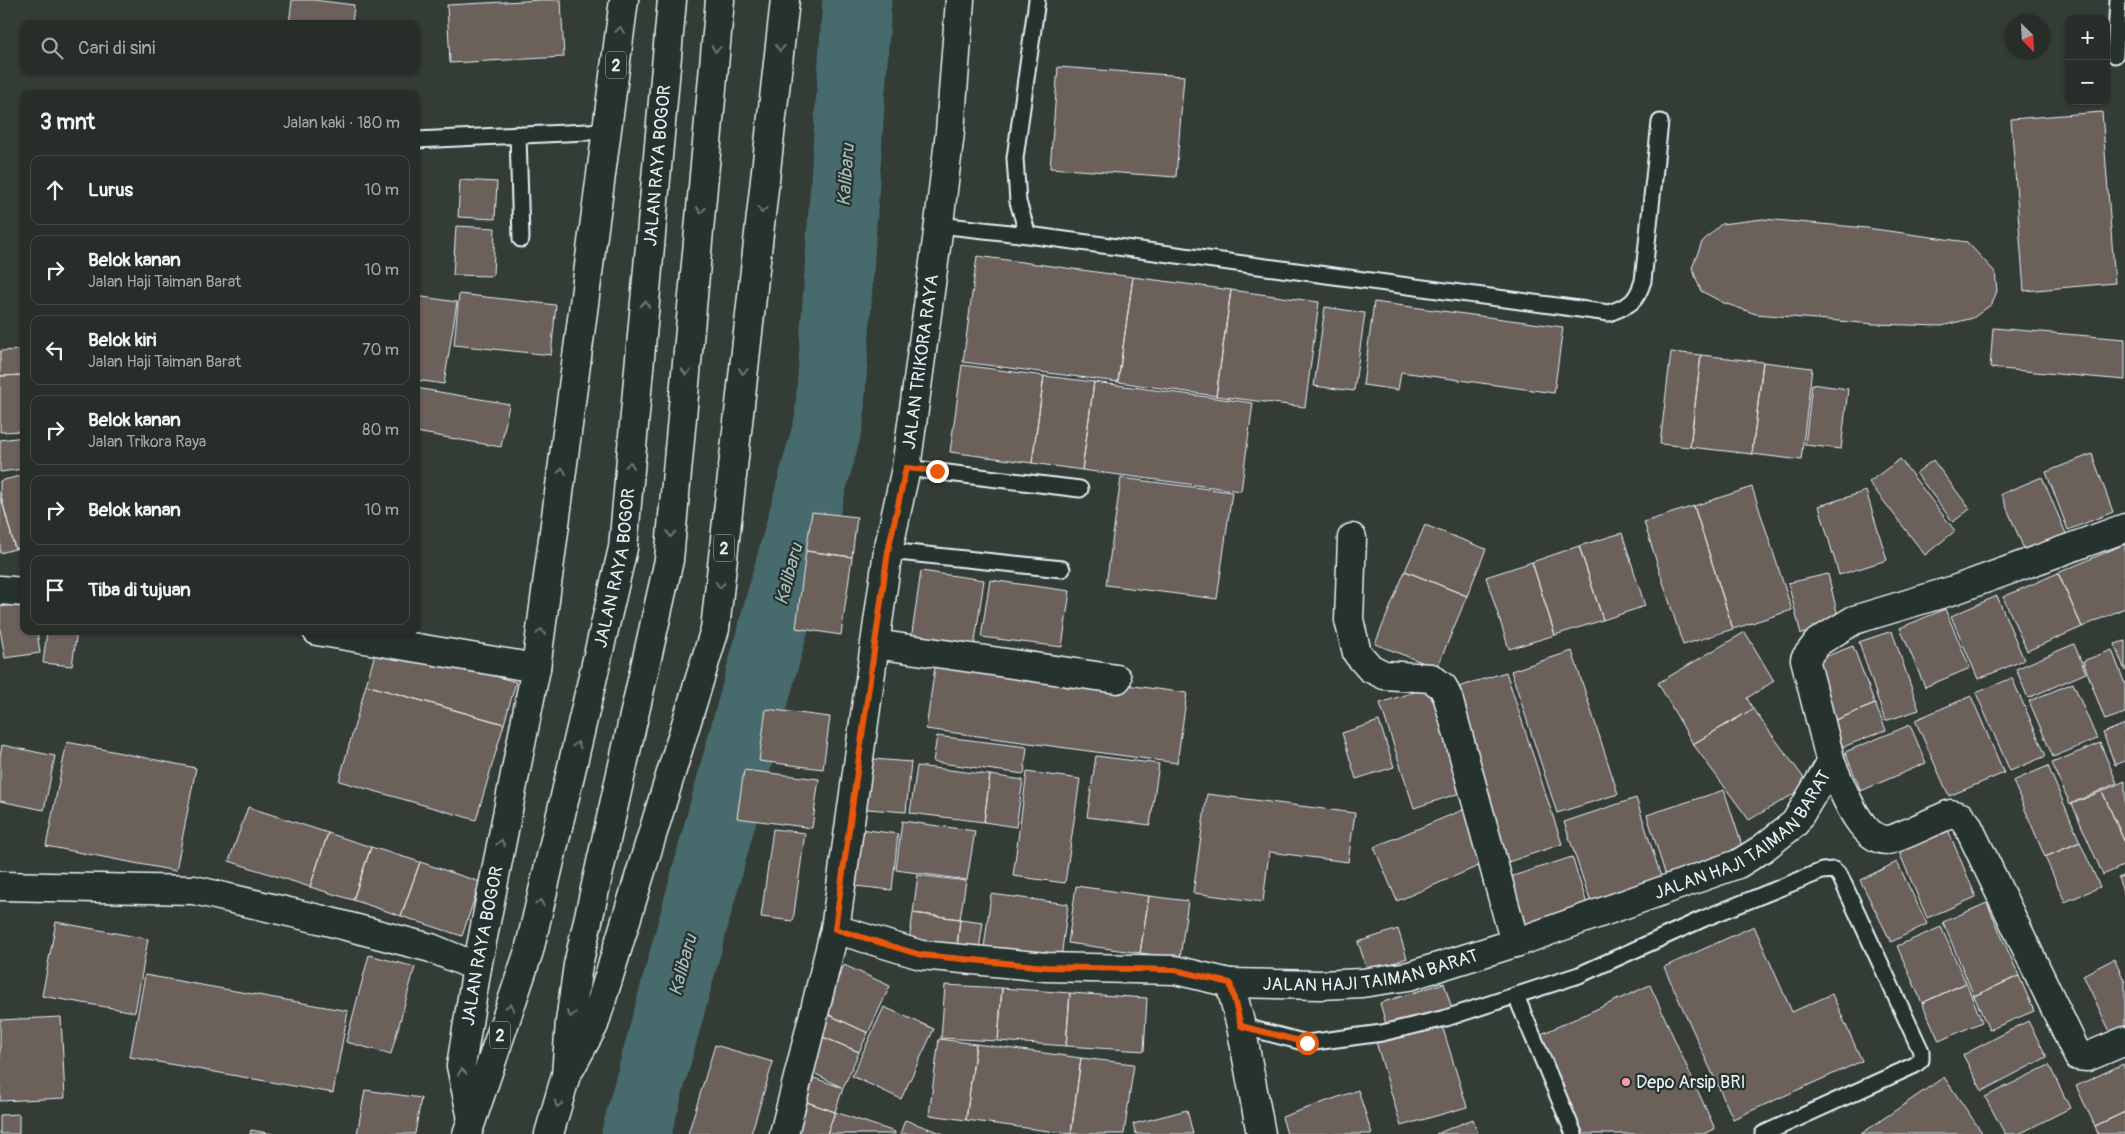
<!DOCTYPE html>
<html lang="id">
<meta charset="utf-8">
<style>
body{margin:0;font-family:Pangolin,sans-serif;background:#2f3530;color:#f1f3f6}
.controls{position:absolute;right:15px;top:15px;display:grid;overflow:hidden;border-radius:10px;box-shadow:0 1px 4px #0004}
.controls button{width:45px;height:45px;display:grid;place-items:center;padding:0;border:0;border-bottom:1px solid #434945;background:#272d28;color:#f1f3f6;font:25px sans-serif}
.compass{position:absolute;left:2005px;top:15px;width:45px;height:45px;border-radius:50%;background:#272d28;box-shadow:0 1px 4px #0004;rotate:156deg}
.stop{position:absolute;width:15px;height:15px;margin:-11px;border:4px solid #ea580c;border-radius:50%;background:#fff}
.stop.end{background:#ea580c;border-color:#fff;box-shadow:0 1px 5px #0008}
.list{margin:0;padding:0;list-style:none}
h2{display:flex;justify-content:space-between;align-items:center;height:65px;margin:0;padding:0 20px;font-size:21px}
h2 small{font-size:16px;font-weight:400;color:#a4a8a8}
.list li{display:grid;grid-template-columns:32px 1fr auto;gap:15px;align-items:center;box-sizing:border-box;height:70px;margin:0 10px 10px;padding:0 10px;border:1px solid #434945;border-radius:10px}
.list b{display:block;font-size:19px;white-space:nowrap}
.list p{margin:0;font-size:16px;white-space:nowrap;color:#a4a8a8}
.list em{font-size:16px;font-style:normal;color:#a4a8a8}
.icon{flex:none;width:28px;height:28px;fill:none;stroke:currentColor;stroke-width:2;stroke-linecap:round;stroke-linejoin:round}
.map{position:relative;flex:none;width:2125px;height:1134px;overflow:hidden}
.search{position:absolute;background:#272d28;box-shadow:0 1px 4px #0004;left:20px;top:20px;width:400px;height:55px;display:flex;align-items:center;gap:12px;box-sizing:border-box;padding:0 18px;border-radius:10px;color:#a4a8a8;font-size:19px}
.panel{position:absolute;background:#272d28;box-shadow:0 1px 4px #0004;left:20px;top:90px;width:400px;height:545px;border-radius:10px}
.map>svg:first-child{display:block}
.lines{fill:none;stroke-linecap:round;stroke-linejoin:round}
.river{stroke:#476a6d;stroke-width:69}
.building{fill:#6c605a;stroke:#e8f1f8}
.service-casing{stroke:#e8f1f8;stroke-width:19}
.minor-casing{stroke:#e8f1f8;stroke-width:31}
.tertiary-casing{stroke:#e8f1f8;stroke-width:31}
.trunk-casing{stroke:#e8f1f8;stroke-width:31}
.service{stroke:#26332d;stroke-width:15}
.minor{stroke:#26332d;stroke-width:28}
.tertiary{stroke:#26332d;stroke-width:28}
.trunk{stroke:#26332d;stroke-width:28}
.oneway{stroke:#6a7674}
.route{stroke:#ea580c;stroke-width:6}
.poi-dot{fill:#ff9aa2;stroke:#26332d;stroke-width:2}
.labels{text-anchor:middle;stroke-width:4.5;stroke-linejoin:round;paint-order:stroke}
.shield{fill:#26332d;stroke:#aeb8bb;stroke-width:1}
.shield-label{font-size:16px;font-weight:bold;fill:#e8f1f8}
.street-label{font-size:18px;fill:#e8f1f8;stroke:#26332d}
.poi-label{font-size:18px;fill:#e8f1f8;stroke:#26332d;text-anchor:start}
.water-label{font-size:19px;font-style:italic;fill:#a8bbc0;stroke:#26332d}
</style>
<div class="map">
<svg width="2125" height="1134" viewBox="0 0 2125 1134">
<rect width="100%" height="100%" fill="#343c36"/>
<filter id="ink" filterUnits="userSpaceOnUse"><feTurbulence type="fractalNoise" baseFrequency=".02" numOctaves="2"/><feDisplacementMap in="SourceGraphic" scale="10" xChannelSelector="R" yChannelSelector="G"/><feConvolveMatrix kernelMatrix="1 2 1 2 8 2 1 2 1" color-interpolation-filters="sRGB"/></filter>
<g filter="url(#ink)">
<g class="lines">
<path class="river" d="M636,1134L829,422L857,0"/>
</g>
<path class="building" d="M292,0H314L354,5L352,24H289Z
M542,0H561L564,57L450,63L447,5Z
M1058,67L1184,76L1176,177L1050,168Z
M2102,112L2115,283L2024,291L2011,119Z
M460,180L497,182L495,219L458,217Z
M1763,219L1867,228L1967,242L1995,272L1997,291L1992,304L1973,318L1942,326L1874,324L1756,314L1724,303L1701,291L1692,268L1702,242L1721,224Z
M456,226L495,228L493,276L453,275Z
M977,256L1133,277L1118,382L963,362Z
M1133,277L1231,290L1216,396L1118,382Z
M1231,290L1319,302L1305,407L1216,396Z
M459,294L556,305L551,355L454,345Z
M416,296L457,302L444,384L416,380Z
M1374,302L1563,327L1554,393L1401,372L1398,390L1363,385Z
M1325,307L1365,313L1354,391L1314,386Z
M1993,328L2125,339V380L1990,368Z
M24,350V375L0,376V351Z
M1671,352L1701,355L1690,447L1660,444Z
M1701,355L1763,362L1752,454L1690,447Z
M1763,362L1812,368L1801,460L1752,454Z
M962,365L1044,376L1032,463L950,452Z
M24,375V431L0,432V376Z
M1044,376L1094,382L1082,470L1032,463Z
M1094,382L1253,403L1241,491L1082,470Z
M1812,384L1848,389L1841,449L1805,445Z
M416,388L509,404L501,447L416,432Z
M24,437V469L0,472V440Z
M2092,454L2113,512L2068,530L2046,472Z
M1900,459L1955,531L1925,555L1869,482Z
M1933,460L1970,509L1953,522L1916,473Z
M24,475V547L15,549L0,493V481Z
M2042,477L2067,536L2026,554L2001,494Z
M1121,478L1232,492L1217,599L1106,585Z
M1752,487L1792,610L1733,629L1694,506Z
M1866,491L1887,560L1839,575L1819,506Z
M0,493L15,549L0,553Z
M1694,506L1733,629L1683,645L1644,522Z
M812,512L857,517L852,557L806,551Z
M1425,525L1486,549L1467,596L1405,571Z
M1622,533L1645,606L1603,620L1579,546Z
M2125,544V608L2082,627L2058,573Z
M1579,546L1603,620L1555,635L1532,562Z
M806,551L852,557L841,635L796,628Z
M1532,562L1555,635L1509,649L1486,577Z
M921,571L984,580L973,655L910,647Z
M1405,571L1467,596L1437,668L1375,644Z
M2058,573L2082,627L2027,651L2003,597Z
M1828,574L1840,625L1801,634L1788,583Z
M990,580L1070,591L1062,647L981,637Z
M1997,596L2024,660L1978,679L1951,616Z
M24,603V631H37L40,653L5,658L0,629V607Z
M1945,609L1970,668L1925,687L1900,628Z
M47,631H77L72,666L43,663Z
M1892,631L1919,710L1885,721L1859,642Z
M1745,632L1774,681L1747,698L1753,709L1693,744L1658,683Z
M2125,641V671L2115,644Z
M378,643L516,682L504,724L366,685Z
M2074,644L2086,673L2028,698L2016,669Z
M1853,646L1875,704L1833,721L1809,663Z
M2112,650L2125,684V713L2105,720L2083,661Z
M1572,651L1618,794L1557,813L1511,671Z
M936,660L1187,693L1177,763L926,729Z
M1506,672L1562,844L1508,862L1452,689Z
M2012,678L2046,756L2010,771L1976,693Z
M2073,683L2097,739L2053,757L2029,701Z
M366,685L504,724L476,820L339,781Z
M1429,687L1463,792L1414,808L1380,703Z
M1971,696L2004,773L1949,796L1915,720Z
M1875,704L1886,730L1843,747L1833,721Z
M766,709L830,717L823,769L759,761Z
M1753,709L1809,785L1749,820L1693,744Z
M1379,721L1394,767L1356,779L1342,733Z
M2125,724V761L2115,765L2103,733Z
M1910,725L1926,763L1861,791L1845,752Z
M937,736L1027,747L1024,774L933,762Z
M67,742L196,768L176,871L46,846Z
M2100,743L2117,783L2070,804L2052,763Z
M2,745L55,756L44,810L0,801V757Z
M1096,756L1159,764L1150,825L1087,817Z
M860,758L911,762L906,812L855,808Z
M917,766L990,775L984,822L910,813Z
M2048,766L2080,842L2045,857L2013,781Z
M744,770L819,779L812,828L737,818Z
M1027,772L1080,779L1065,883L1013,876Z
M990,775L1023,780L1016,827L984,822Z
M2125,781V843L2102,791Z
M1724,790L1745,855L1667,880L1647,815Z
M2102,791L2125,843V865L2103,875L2072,804Z
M1207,794L1355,813L1348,862L1269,852L1263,902L1193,893Z
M1636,798L1662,880L1591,903L1564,822Z
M248,807L328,833L310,887L229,861Z
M1465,809L1488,862L1397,901L1374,847Z
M902,821L975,831L967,880L896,870Z
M1946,825L1976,897L1927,918L1896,845Z
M852,828L898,834L892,890L845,885Z
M773,829L805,833L793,921L761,917Z
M328,833L371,847L353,900L310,887Z
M2080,842L2100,887L2065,902L2045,857Z
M371,847L420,862L401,916L353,900Z
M1572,857L1589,910L1527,930L1510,877Z
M420,862L480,882L462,936L401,916Z
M1897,862L1927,924L1891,942L1860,880Z
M918,875L966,881L960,919L913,913Z
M2125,875V897L2118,878Z
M1076,886L1149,896L1140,953L1068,943Z
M991,894L1068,904L1061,958L984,948Z
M1149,896L1188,901L1180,958L1140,953Z
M1987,903L2019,976L1974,996L1943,922Z
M913,913L960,919L957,947L909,941Z
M960,919L983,922L979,950L957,947Z
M56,922L148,939L135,1012L42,996Z
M1754,926L1792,1012L1832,994L1862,1061L1733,1119L1664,967Z
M1941,927L1966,983L1922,1003L1897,946Z
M1398,929L1407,958L1368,972L1358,942Z
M369,955L415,967L391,1054L346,1042Z
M2114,959L2125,982V1029L2112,1036L2083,975Z
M844,965L890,986L868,1033L823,1012Z
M145,975L348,1011L333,1093L130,1057Z
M2019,976L2034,1011L1989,1030L1974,996Z
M1444,983L1452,1009L1387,1028L1380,1003Z
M1966,983L1982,1022L1939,1041L1922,1003Z
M945,985L1002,988L998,1041L941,1038Z
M1650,985L1715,1129L1703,1134H1582L1537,1036Z
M1002,988L1070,993L1066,1046L998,1041Z
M1070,993L1147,998L1144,1051L1066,1046Z
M884,1007L934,1029L901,1099L852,1076Z
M823,1012L868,1033L859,1052L818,1035Z
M61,1017L65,1098L0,1101V1020Z
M2028,1021L2047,1057L1982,1091L1963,1055Z
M1441,1022L1467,1107L1401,1126L1376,1042Z
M818,1035L859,1052L843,1088L806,1069Z
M939,1039L976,1044L966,1120L929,1115Z
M976,1044L1081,1058L1071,1134L966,1120Z
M715,1045L773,1062L751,1134H688Z
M1081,1058L1134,1064L1124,1134H1071Z
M2123,1064L2125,1070V1112L2095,1126L2076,1086Z
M2049,1065L2070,1108L2019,1134H2005L1985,1097Z
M811,1077L843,1088L835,1112L804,1101Z
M1944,1077L1983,1134H1861Z
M365,1090L421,1098L415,1134H357Z
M1358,1090L1372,1134H1287L1282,1117Z
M804,1101L835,1112L827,1134H792Z
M1187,1110L1193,1134H1136L1133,1124Z
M835,1112L895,1132V1134H827Z
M2125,1112V1134H2098L2095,1126Z
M19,1114V1134H0V1115Z
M1473,1119L1478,1134H1436Z
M905,1120L944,1134H900Z
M251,1130L273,1134H250Z"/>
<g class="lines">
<g class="service-casing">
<path id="service" d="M1037,0L1015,158L1018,202L1028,235L1609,313C1630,305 1636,303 1643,281L1660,122
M2115,55L2118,0
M518,134L521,239
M416,140L608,131
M939,225L1028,235
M906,468L1080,489
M888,551L1062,569
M1516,996L1574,1134
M1241,1026L1307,1043L1382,1033L1446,1018L1579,975L1705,918L1822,871L1834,870L1840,876L1921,1051V1060L1915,1065L1763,1134"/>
</g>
<g class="minor-casing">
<g id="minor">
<path d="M1352,538L1349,620L1357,653L1370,668L1384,675L1431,678L1443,687L1448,698L1515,943"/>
<path d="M0,590L24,592"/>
<path d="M317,631L536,668"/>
<path d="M875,644L1117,679"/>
<path d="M1831,763C1841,785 1859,840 1887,840C1896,840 1939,818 1951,814L1961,817L1967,824L2078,1056L2087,1057L2125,1041"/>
<path d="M0,886L194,890L319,919L431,948L477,967"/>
<path d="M835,929L921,955L1046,967L1175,970L1230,983L1241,1026L1261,1134"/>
<path id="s1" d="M1230,983L1320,985L1362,983L1409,976L1515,943L1738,864L1762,849L1795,823L1831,763L1805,659L1818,642L1854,620L1954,590L2125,528"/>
</g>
</g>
<g class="tertiary-casing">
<g id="tertiary">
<path id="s2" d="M784,1134L835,929L888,551L906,468L937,240L950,132L960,0"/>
</g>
</g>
<g class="trunk-casing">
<g id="trunk">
<path d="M571,1067L594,1025L715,629L785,0"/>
<path id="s3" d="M472,1119L461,1066L477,967L536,668L624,0"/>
<path id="s4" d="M467,1134L529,951L623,548L672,0"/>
<path d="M549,1134L566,1075L570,1022L578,965L669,560L720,0"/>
</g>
</g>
<use href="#service" class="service"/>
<use href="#minor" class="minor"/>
<use href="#tertiary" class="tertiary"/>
<use href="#trunk" class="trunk"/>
</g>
<defs><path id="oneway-chevron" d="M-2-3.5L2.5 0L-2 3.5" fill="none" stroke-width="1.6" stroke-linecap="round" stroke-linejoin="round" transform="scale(1.25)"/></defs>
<g class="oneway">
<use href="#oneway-chevron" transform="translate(620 30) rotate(-83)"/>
<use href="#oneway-chevron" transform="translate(780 48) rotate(96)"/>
<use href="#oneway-chevron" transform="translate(716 49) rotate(95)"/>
<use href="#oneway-chevron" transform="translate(701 210) rotate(95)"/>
<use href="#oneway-chevron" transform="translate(762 210) rotate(96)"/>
<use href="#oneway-chevron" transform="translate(645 304) rotate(-85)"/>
<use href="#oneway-chevron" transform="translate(743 371) rotate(96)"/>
<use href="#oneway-chevron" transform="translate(686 372) rotate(95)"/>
<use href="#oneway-chevron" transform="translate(630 465) rotate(-85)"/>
<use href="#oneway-chevron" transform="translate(562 471) rotate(-82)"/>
<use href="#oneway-chevron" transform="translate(671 534) rotate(95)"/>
<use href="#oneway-chevron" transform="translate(720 585) rotate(96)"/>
<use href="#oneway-chevron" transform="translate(541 632) rotate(-82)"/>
<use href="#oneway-chevron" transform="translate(577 745) rotate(-77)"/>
<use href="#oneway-chevron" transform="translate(501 843) rotate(-79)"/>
<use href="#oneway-chevron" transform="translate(540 903) rotate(-77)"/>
<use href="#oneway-chevron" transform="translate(510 1007) rotate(-71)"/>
<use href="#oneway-chevron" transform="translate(571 1014) rotate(98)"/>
<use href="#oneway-chevron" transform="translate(462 1072) rotate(-98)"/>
<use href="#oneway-chevron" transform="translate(558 1104) rotate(106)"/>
</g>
</g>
<g class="lines" filter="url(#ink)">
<path class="route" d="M937,471L906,468L888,551L835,929L921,955L1046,967L1175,970L1230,983L1241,1026L1307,1043"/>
</g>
<circle class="poi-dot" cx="1626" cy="1082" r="5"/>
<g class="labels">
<g class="shield">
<rect x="606" y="51.5" width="20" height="27" rx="4"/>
<rect x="714" y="534.5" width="20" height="27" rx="4"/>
<rect x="490" y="1021.5" width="20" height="27" rx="4"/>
</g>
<g class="shield-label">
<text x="616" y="71">2</text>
<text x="724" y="554">2</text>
<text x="500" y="1041">2</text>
</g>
<g class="street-label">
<text dy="6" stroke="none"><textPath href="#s4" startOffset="991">JALAN RAYA BOGOR</textPath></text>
<text dy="6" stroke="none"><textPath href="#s2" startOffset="785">JALAN TRIKORA RAYA</textPath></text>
<text dy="6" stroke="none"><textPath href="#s4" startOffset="586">JALAN RAYA BOGOR</textPath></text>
<text dy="6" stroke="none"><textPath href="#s1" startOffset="548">JALAN HAJI TAIMAN BARAT</textPath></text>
<text dy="6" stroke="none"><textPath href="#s3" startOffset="176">JALAN RAYA BOGOR</textPath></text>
<text dy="6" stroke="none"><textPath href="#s1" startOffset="142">JALAN HAJI TAIMAN BARAT</textPath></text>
</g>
<g class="poi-label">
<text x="1636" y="1088">Depo Arsip BRI</text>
</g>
<g class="water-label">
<text transform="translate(845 175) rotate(-86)" y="7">Kalibaru</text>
<text transform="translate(788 574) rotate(-75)" y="7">Kalibaru</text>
<text transform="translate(682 965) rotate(-75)" y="7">Kalibaru</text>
</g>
</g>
</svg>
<div class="controls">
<button>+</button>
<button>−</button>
</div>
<svg class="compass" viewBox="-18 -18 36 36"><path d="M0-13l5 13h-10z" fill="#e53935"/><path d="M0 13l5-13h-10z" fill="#a4a8a8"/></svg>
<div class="stop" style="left:1307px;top:1043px"></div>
<div class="stop end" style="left:937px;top:471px"></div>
<div class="search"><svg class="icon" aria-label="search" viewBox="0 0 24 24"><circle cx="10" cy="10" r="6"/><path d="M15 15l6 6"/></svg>Cari di sini</div>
<section class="panel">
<h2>3 mnt<small>Jalan kaki · 180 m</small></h2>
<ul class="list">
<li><svg class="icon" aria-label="ahead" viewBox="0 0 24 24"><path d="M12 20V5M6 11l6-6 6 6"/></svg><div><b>Lurus</b></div><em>10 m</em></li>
<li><svg class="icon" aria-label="right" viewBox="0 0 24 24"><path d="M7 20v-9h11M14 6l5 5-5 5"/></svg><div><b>Belok kanan</b><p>Jalan Haji Taiman Barat</p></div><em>10 m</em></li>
<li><svg class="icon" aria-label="left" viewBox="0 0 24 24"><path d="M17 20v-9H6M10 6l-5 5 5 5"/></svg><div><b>Belok kiri</b><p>Jalan Haji Taiman Barat</p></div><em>70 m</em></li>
<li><svg class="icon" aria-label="right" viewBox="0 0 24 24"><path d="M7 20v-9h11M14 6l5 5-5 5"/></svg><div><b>Belok kanan</b><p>Jalan Trikora Raya</p></div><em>80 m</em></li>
<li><svg class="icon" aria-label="right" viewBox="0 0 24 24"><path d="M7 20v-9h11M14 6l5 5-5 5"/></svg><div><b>Belok kanan</b></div><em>10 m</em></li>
<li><svg class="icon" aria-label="arrive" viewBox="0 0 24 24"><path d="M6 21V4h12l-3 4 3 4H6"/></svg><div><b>Tiba di tujuan</b></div></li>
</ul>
</section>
</div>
